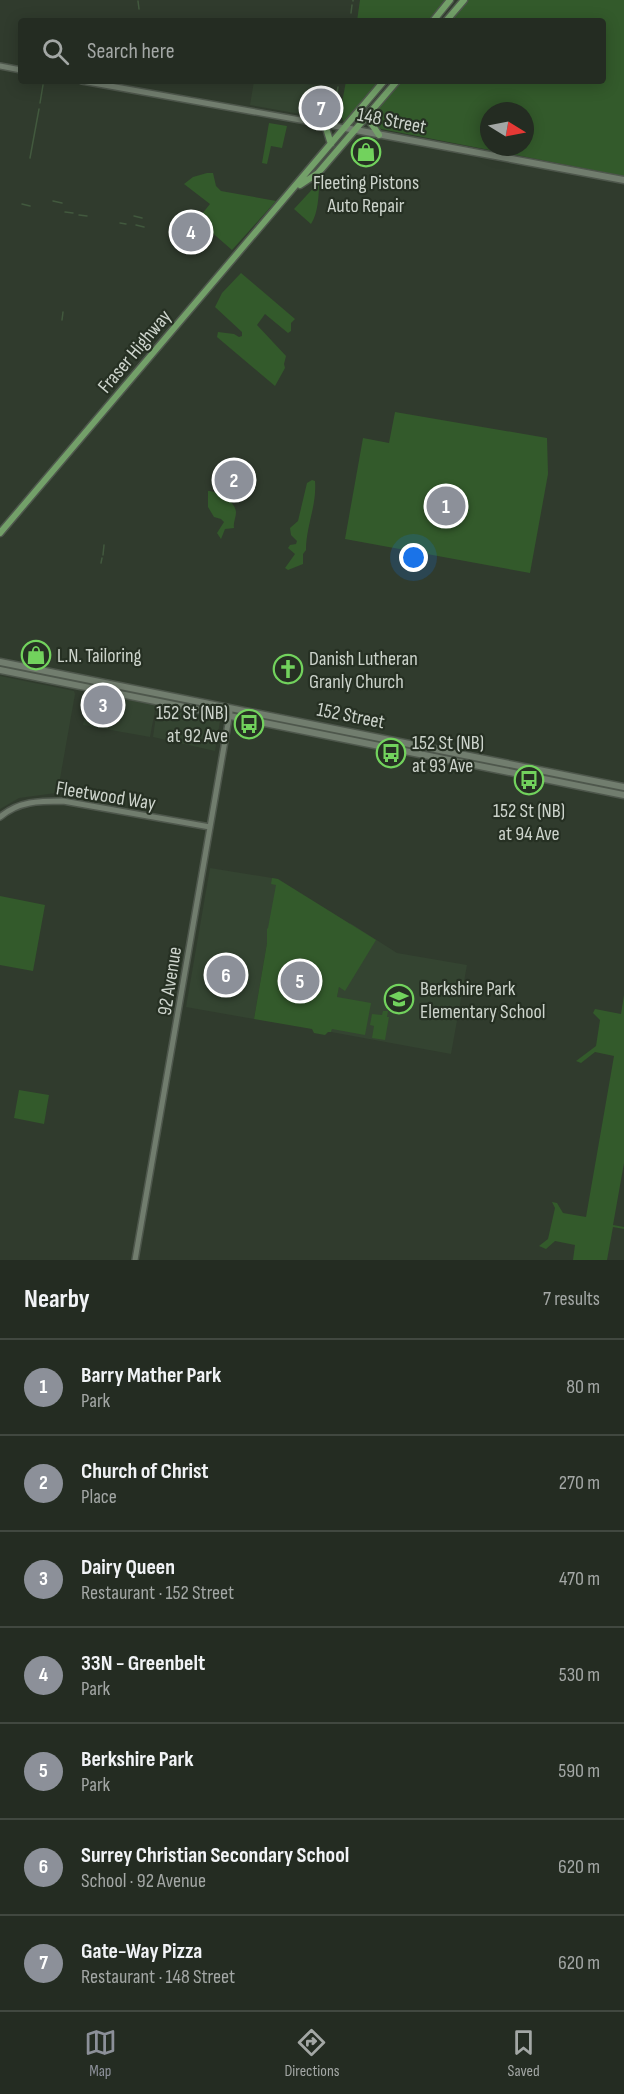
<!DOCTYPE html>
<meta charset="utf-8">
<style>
body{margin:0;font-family:"Sofia Sans Condensed",sans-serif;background:#30382f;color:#f1f3f6}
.compass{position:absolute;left:480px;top:102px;width:54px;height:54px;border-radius:50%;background:#242c22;box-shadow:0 3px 15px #0003;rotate:100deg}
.you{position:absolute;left:414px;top:558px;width:21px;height:21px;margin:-15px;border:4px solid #fff;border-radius:50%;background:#1a73e8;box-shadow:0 0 0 9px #1a73e833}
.badge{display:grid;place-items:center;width:39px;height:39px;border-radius:50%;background:#8c9099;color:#fff;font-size:20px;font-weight:700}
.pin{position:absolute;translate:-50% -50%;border:3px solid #fff;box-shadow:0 2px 6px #0006}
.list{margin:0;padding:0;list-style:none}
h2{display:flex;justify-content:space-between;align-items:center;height:78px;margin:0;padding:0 24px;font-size:26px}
h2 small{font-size:20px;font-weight:400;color:#a3a7a5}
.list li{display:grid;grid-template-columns:39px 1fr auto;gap:18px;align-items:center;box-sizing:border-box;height:96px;padding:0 24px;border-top:2px solid #414840}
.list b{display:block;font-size:22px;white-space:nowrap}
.list p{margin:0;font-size:20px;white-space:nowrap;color:#a3a7a5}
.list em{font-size:20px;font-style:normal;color:#a3a7a5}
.icon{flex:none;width:33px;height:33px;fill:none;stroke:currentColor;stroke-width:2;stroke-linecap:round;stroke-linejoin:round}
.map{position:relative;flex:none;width:624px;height:1260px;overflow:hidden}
.search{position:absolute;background:#242c22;box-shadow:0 3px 15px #0003;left:18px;right:18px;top:18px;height:66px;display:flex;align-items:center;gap:15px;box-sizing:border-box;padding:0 21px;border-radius:6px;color:#a3a7a5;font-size:22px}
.sheet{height:750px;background:#242c22}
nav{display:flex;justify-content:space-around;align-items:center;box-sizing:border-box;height:84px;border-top:2px solid #414840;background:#242c22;font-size:16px;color:#a3a7a5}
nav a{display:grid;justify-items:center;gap:3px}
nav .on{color:#8c9099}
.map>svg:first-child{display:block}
.built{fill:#344431}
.green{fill:#335a2b;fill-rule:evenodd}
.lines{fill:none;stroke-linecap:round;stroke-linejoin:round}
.stream{stroke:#42593e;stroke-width:1.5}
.tertiary-casing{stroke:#4e574c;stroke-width:8}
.secondary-casing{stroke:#4e574c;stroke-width:9}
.primary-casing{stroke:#4e574c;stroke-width:9}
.tertiary{stroke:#717d6e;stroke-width:5}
.secondary{stroke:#717d6e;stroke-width:6}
.primary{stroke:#73a069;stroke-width:6}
.labels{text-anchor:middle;stroke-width:4.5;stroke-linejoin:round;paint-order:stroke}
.street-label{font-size:20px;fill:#cdd4cc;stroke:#263023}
.poi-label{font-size:20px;fill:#cdd4cc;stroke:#263023;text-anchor:start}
</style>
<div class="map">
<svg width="624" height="1260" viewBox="0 0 624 1260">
<rect width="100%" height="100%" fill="#303b2d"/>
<path class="built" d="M254,81H291L335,89L330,116L317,117L250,105Z
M0,676L74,691L75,694L58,790L56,793L19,798L0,809Z
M89,693L156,705L150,737L83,725Z
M157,708L219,720L220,721L215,751L153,737Z
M210,868L278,879L254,1019L186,1007Z
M350,923L397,953L467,965L451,1054L331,1032Z"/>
<path class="green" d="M360,0H447L429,21H357Z
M465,0H624V176L381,129L375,126C374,123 372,118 373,116C373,113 396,86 400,81H603V21H447ZM489,111H525V147H489Z
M346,81H380L348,120L344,122L340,114Z
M269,123L287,126L282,148L271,146L267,164L262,163Z
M207,173H213L216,186L221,191L276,201L232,250L201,223L184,243L181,240L210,204L184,184L193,177Z
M319,182C319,195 318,214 311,224L294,209Z
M241,273L295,319L291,323V331L288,333L265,314L257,325L286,356L284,364L285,368L275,386L217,337L218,332L234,334L239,337L242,336V332L215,307L222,293Z
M395,412L547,438L548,474L530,573L345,539L363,438L389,443Z
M312,480L315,481C317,505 306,526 306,550L303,554V564L288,570L285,568L295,554L288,548L290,545L296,544L297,541L291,535L290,528L298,521L307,483Z
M208,491C219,491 235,501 236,512C236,518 233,522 234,528L225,529L221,539L217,533L224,522L221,519L214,517L208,507Z
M272,878L278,879L376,940L345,991L339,987L337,997L371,1003L365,1035L332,1029L331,1032H328L325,1035L314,1033L312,1029L254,1019L267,943V929L268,928L276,885L271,884Z
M0,896L45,905L33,971L0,965Z
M624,995V1163L613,1225L624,1227V1229L613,1227L607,1260H573L575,1245L555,1241L546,1249L539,1246L548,1239L555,1208L552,1202L557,1203L563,1213L586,1217L614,1056L595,1052L581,1063L576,1061L596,1046L600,1020L593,1013L595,1009L621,1014Z
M383,1011H388L387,1017H389L385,1040L372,1038L374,1026L370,1025L372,1014L382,1015Z
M19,1090L49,1095L44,1124L14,1118Z"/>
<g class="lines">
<path class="stream" d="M138,1L139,9
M353,1V0
M351,13L352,5
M140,19L150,20
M338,83L339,81
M40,103L43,85
M333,113L338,87
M30,158L39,109
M53,201L62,203
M22,204L30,206
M65,212L73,213
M79,215L87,216
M134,216L142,218
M120,223L126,224
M136,225L144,227
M62,320L63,312
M103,555L104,545
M101,563L102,558"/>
<g class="tertiary-casing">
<path id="tertiary" d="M0,66L21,70
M82,81L345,128
M0,817C19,801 39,801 63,801L210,827
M135,1260L230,712"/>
</g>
<g class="secondary-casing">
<path id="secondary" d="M345,128L624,180
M0,662L624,787
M0,670L624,795"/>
</g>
<g class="primary-casing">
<path id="primary" d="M433,21L450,0
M446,21L464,0
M369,114L371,123L379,135
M325,125L331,144
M300,185L318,173L397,81
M0,533L384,81"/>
</g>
<use href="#tertiary" class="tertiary"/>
<use href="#secondary" class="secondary"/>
<use href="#primary" class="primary"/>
</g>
<defs>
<g id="shop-ring" transform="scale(1.5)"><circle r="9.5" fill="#263023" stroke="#72d25d" stroke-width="1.5"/><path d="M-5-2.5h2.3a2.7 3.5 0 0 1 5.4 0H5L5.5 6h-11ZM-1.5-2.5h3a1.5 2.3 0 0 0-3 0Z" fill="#72d25d"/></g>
<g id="church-ring" transform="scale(1.5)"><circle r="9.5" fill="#263023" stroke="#72d25d" stroke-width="1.5"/><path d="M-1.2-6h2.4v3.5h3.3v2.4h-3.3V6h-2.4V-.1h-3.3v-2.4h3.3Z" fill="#72d25d"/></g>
<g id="bus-ring" transform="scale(1.5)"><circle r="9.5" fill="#263023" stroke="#72d25d" stroke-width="1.5"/><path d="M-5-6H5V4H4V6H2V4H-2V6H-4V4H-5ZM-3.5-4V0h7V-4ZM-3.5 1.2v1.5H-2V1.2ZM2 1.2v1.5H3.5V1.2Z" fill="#72d25d"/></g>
<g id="school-ring" transform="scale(1.5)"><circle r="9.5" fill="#263023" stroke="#72d25d" stroke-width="1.5"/><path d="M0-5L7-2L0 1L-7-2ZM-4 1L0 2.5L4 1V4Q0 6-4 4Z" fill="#72d25d"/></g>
</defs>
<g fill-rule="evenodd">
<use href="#shop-ring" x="366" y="152"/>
<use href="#shop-ring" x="36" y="655"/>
<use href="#church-ring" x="288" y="669"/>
<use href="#bus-ring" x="249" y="724"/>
<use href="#bus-ring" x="391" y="753"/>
<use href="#bus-ring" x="529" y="780"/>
<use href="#school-ring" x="399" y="999"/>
</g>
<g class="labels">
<g class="street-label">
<text transform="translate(392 120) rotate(11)" y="7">148 Street</text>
<text transform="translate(134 351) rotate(-50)" y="7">Fraser Highway</text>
<text transform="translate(351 715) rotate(11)" y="7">152 Street</text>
<text transform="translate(106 795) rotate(9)" y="7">Fleetwood Way</text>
<text transform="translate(169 981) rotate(-81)" y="7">92 Avenue</text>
</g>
<g class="poi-label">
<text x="366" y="189" text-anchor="middle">Fleeting Pistons<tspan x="366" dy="23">Auto Repair</tspan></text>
<text x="57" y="662">L.N. Tailoring</text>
<text x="309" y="665">Danish Lutheran<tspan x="309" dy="23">Granly Church</tspan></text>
<text x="228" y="719" text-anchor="end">152 St (NB)<tspan x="228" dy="23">at 92 Ave</tspan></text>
<text x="412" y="749">152 St (NB)<tspan x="412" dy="23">at 93 Ave</tspan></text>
<text x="529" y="817" text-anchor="middle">152 St (NB)<tspan x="529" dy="23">at 94 Ave</tspan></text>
<text x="420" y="995">Berkshire Park<tspan x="420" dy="23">Elementary School</tspan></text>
</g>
</g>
</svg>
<svg class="compass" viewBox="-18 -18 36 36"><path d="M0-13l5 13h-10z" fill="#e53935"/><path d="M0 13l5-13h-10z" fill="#a3a7a5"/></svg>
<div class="you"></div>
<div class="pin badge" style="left:446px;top:506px">1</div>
<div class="pin badge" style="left:234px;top:480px">2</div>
<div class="pin badge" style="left:103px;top:705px">3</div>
<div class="pin badge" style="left:191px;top:232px">4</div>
<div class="pin badge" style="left:300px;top:981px">5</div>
<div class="pin badge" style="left:226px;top:975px">6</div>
<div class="pin badge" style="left:321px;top:108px">7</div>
<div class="search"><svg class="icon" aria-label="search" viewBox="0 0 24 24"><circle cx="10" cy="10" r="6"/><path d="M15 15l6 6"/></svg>Search here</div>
</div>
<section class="sheet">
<h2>Nearby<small>7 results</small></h2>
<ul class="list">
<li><span class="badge">1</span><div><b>Barry Mather Park</b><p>Park</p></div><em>80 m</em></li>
<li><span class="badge">2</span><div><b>Church of Christ</b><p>Place</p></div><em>270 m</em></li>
<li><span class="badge">3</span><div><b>Dairy Queen</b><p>Restaurant · 152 Street</p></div><em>470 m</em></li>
<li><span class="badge">4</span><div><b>33N - Greenbelt</b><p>Park</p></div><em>530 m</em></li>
<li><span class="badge">5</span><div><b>Berkshire Park</b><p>Park</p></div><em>590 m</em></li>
<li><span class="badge">6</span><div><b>Surrey Christian Secondary School</b><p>School · 92 Avenue</p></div><em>620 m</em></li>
<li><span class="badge">7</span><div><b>Gate-Way Pizza</b><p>Restaurant · 148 Street</p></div><em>620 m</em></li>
</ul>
</section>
<nav>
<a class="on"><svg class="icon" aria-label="map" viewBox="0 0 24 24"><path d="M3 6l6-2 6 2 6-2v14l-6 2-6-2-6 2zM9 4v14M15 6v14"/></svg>Map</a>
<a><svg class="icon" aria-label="directions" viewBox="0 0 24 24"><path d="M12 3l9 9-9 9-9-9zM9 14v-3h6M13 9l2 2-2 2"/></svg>Directions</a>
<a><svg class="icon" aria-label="saved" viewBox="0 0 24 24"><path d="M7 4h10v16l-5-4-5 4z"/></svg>Saved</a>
</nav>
